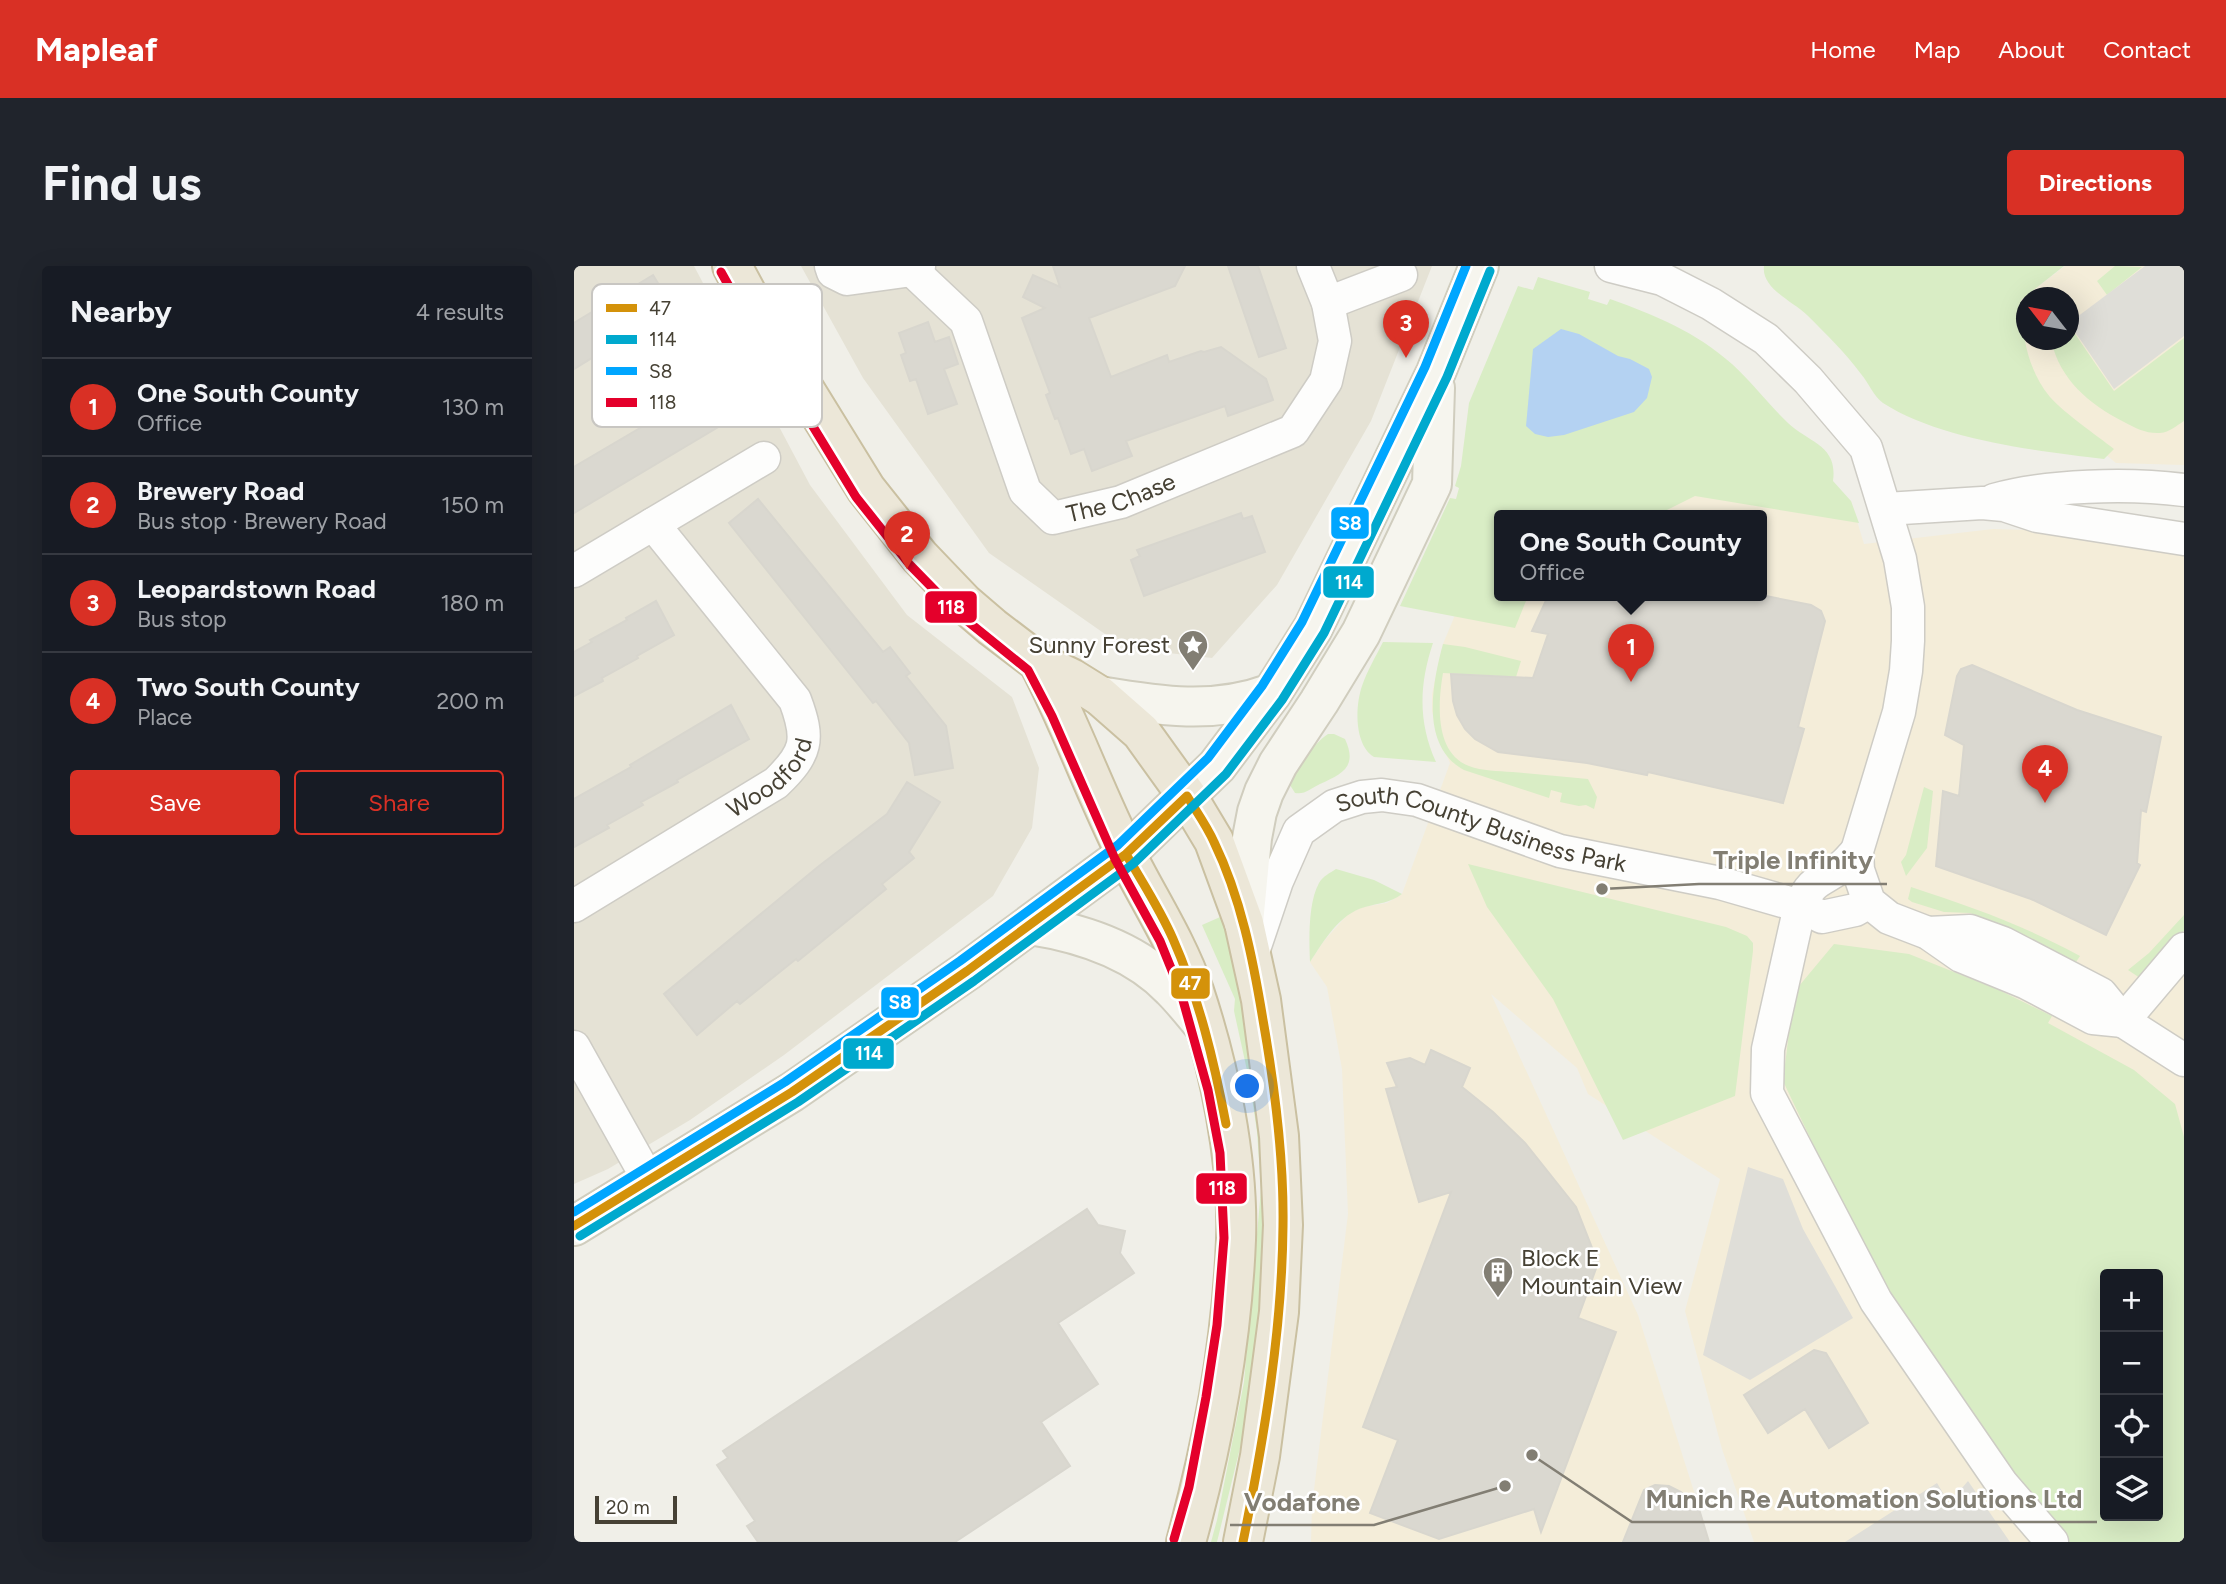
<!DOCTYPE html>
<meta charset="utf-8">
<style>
body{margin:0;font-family:Figtree,sans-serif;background:#20242c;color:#f1f3f6}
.controls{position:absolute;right:21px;bottom:21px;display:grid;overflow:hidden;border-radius:7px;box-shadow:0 7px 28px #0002}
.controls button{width:63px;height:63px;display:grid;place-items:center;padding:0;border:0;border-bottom:2px solid #363941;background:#171b24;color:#f1f3f6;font:35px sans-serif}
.compass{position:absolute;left:1442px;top:21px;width:63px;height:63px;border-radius:50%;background:#171b24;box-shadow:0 7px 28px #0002;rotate:301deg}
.scale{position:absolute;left:21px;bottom:18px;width:82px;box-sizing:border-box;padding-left:7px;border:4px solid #464134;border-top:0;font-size:19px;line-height:24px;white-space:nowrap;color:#464134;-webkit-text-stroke:5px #fff;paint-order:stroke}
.you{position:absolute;left:674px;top:821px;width:24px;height:24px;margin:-18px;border:5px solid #fff;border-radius:50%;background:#1a73e8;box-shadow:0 0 0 10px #1a73e833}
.badge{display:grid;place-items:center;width:46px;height:46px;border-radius:50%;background:#d93025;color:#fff;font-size:23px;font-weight:700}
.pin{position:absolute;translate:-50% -58px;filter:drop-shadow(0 2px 4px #0008)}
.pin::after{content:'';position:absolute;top:37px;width:24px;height:21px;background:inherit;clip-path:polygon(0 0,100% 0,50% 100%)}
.popup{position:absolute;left:920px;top:244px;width:273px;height:91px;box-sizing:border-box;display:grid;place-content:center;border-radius:7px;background:#171b24;filter:drop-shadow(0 2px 5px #0005);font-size:23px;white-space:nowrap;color:#9ea1a6}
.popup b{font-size:26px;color:#f1f3f6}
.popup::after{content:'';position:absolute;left:50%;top:100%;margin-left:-14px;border:14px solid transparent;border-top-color:#171b24}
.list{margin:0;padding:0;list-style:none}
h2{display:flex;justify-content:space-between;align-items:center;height:91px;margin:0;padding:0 28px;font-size:30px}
h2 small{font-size:23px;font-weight:400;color:#9ea1a6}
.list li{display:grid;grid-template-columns:46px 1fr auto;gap:21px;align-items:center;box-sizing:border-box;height:98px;padding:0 28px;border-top:2px solid #363941}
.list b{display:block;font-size:26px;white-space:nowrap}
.list p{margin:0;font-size:23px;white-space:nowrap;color:#9ea1a6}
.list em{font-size:23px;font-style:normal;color:#9ea1a6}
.actions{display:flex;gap:14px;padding:21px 28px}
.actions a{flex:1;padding:16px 0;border:2px solid #d93025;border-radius:7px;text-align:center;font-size:24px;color:#d93025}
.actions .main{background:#d93025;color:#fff}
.icon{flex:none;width:38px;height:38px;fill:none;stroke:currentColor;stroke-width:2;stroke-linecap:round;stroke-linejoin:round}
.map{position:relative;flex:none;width:1610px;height:1276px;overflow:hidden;border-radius:7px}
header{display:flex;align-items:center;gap:42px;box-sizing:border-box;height:98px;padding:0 35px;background:#d93025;color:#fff}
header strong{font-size:33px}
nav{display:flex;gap:38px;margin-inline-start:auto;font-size:24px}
.intro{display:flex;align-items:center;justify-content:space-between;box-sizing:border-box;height:168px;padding:0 42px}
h1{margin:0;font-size:49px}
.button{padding:18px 32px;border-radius:7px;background:#d93025;color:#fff;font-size:24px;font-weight:700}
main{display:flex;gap:42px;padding:0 42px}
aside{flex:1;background:#171b24;border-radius:7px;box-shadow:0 7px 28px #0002}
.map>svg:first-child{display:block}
.residential{fill:#e5e2d5}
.commercial{fill:#f4edd9;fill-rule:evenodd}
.green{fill:#d9edc5;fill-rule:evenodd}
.parking{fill:#dfded8}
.water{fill:#b4d2f2}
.building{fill:#dad8d0;stroke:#d8d6ce;stroke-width:2}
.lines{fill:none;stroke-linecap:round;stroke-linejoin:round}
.street-casing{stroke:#ceccc5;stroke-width:35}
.secondary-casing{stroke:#d0cdbe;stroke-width:42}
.highway-casing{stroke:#cac0a1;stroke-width:42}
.street{stroke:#fdfdfc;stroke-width:32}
.secondary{stroke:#f6f5ee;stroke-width:38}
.highway{stroke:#ece7d8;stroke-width:38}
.bus-1-casing{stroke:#fff;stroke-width:14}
.bus-2-casing{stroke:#fff;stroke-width:14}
.bus-3-casing{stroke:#fff;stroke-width:14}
.bus-4-casing{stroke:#fff;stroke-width:14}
.bus-1{stroke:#d4920a;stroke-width:9}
.bus-2{stroke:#00a9ce;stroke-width:9}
.bus-3{stroke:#00a6ff;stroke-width:9}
.bus-4{stroke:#e4002b;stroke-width:9}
.labels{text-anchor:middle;stroke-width:5;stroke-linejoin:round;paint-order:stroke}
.street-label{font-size:24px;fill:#464134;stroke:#fff}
.poi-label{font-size:24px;fill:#464134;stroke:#fff;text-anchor:end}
.key{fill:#fff;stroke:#c8c6c2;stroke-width:2}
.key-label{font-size:19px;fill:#464134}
.leader{fill:none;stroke:#827e73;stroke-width:2.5}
.callout-dot{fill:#827e73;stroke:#fff;stroke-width:2.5}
.callout-label{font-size:26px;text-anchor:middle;font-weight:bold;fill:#827e73;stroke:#fff;stroke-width:5;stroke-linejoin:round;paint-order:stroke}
.line-badge{stroke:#fff;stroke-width:2.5}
.badge-label{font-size:19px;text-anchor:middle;font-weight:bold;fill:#fff}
</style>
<header>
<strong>Mapleaf</strong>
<nav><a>Home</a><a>Map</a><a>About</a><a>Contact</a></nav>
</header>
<div class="intro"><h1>Find us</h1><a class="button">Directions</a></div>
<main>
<aside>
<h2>Nearby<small>4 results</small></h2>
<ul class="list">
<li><span class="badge">1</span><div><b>One South County</b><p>Office</p></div><em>130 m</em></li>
<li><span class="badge">2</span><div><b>Brewery Road</b><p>Bus stop · Brewery Road</p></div><em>150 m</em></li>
<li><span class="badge">3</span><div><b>Leopardstown Road</b><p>Bus stop</p></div><em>180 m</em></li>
<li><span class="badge">4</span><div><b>Two South County</b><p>Place</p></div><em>200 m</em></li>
</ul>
<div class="actions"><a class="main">Save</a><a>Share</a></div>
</aside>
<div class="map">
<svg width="1610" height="1276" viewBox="0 0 1610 1276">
<rect width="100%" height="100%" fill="#f0efe8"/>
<path class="residential" d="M0,0H120L236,219L333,349L438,431L465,502L458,562L419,630L210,789L116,854L34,903L0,918Z
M227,0H858L797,155L703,319L638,392L551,382L415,287L289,112Z"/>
<path class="commercial" d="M1491,0H1610V199L1542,197L1457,128L1444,36ZM1452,32H1494V74H1452Z
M1089,214L1277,235L1290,278L1419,263L1452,264L1610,287V1276H1180L1148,1183L1111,1045L1146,913L1014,828L1003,802L917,728L1064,1049L1136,1276H737L738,1240L774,948L768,803L753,721L736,696L750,675L774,648L789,641L813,637L828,628L876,497L865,473L858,445V428L869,378L894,318L926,330H1188V250H1021ZM1531,1008H1584V1250H1531Z"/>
<path class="green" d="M1190,0H1490L1447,34C1448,69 1453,103 1476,131C1490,147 1522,169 1540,183L1530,193C1464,185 1366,174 1309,137C1300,131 1294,116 1287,108C1271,86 1252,68 1233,49C1218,35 1187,22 1190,0Z
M1541,0L1568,1L1533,29L1523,15Z
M964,11L1016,26L1014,33L1033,39L1036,33C1081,49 1122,66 1158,98C1178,116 1194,138 1214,157C1235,177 1264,179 1259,215L1277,235L1285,257L1121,230L1081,250H926V330H954L941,362L826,340L876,232L882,233L885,222L881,220L887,200L895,137L944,20L959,24Z
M1495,59L1540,125L1610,72V155C1602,160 1596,166 1586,167C1573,168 1561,162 1550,156C1515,138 1486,114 1477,74H1494Z
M809,376L859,377C845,419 844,456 862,496L800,491C780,479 781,440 788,420C793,405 802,390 809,376Z
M869,378L891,381L947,395L942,411L869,407C864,436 860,487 895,500C908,505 924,505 938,506C963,508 989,511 1014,513L1023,531L1020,543L1012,539L1005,540L986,536L988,527L977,524L975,532L890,504C846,480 858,418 869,378Z
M754,468H760L771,473C784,501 768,508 746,518C737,522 731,529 721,527L716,519C719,505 741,476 754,468Z
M1350,521L1359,525L1353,582L1332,610L1327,596L1332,589Z
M894,598L1152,661L1173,670L1179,677V685L1161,830L1049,874L979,733L913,641Z
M762,603L800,614L828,628C816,637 805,637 791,641C765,648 750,675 736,696C735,674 734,637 745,617C749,610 756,607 762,603Z
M1337,621C1398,641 1449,659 1506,690L1502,696L1435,662L1396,647L1370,646L1338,636L1334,633Z
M653,648L688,819L694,1036L668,1174L643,1276H637L643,1254L670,1116L687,923L683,866L676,818L660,745L661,733L628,659Z
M1610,649V665L1591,679L1566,712L1554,704L1575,687Z
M1260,678L1335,688L1425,724L1478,750L1474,757L1560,804L1601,838L1610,871V1276H1495L1437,1203L1299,1004L1209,815L1220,726ZM1531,1008H1584V1250H1531Z"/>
<path class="parking" d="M1571,0H1610V70L1540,123L1495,57Z
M1174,901L1209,913L1229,963L1279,1052L1176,1114L1129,1089Z
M1394,1215L1436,1276H1271L1363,1217L1375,1237Z"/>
<path class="water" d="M987,63L1005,68L1044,90L1056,93L1075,103L1078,111L1073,132L1060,146L990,169L974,171L961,168L952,160L959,83Z"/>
<path class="building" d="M479,0H611L601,20L515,52L537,111L593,89L595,96L627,85L630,86L647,81L692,113L699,134L654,150L651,140L552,175L558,190L518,205L510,183L497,188L484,152L481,153L472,129L476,127L448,52L471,42L449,31L459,9L486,21Z
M654,0H684L712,82L685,91Z
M79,9L99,42L0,103V57Z
M354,56L361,76L375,71L384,98L370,103L383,138L354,148L342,113L336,115L327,89L332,87L325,67Z
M168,102L188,135L0,247V201Z
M184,233L309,386L316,381L336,407L332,410L372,460L379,502L341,509L335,477L302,435L299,437L155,257Z
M667,247L669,253L678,250L691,286L570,330L557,294L566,290L563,284Z
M974,330H1192L1237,339L1247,345L1251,355L1224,461L1230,463L1209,537L1074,506L1073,509L1013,497L924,486L901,473L891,463L883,449L879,435L877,408L959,412L974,368L958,365Z
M82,335L100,369L63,390L64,392L28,412L29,415L0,430V386L18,376L16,374L53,354L52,352Z
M1398,399L1503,444L1587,471L1572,546L1567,544L1563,597L1566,599L1532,669L1457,633L1362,600L1369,525L1385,530L1390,479L1371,469L1383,410L1387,403Z
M157,439L175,473L103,514L104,516L67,536L69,539L33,559L35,562L0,581V533L57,501L56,499Z
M333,516L366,536L335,586L340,592L308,618L312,623L224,695L222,693L166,738L163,735L123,769L90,728L245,600L313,548Z
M857,784L896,802L888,821L919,846L951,877L1002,941L1024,997L1004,1052L1042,1066L967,1266L960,1243L865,1273L796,1247L824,1174L789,1161L877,926L845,936L812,823L823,821L813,797L836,792L851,799Z
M513,943L524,959L551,965L546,987L560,1007L484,1057L524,1118L467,1156L496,1200L381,1276H184L173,1260L181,1255L143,1199L154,1192L149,1185Z
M1240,1084L1252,1087L1294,1157L1255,1182L1231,1143L1194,1167L1170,1129Z
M1081,1219L1095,1220L1107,1226L1125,1243L1135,1276H1049L1070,1224Z"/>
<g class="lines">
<g class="street-casing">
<g id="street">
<path d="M257,0L259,6L273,13L338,4L345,0"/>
<path d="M1037,0L1088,13L1137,38L1192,73L1234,114L1292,182L1326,293L1334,341V375L1332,405L1325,446L1283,585L1284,604L1295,636L1315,652L1354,667L1387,690L1453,717L1519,752L1549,755"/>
<path id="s1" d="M338,4L392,55L451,225L479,252L547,236L719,165L752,115L761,75L754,37L739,0"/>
<path d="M754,37L827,9"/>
<path d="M1420,234C1474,219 1554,217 1610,224"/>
<path d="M1312,243L1408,237L1430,239L1463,250L1610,273"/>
<path d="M0,305L190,192"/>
<path d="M1283,585C1278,590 1273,597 1267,601C1246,616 1238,613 1226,640L1194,783L1193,827L1302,1035L1428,1218L1478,1276"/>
<path id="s2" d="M0,640L202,517C233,487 236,474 221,434L79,258"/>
<path d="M1354,667L1396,665L1429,677L1527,728L1549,755L1610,794"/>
<path id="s3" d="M678,689L703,615L725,565L760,540L788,531L808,529L843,534L986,585L1146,617L1226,640L1248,651L1281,644L1295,636"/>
<path d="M1549,755L1610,683"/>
<path d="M0,781L75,915"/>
</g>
</g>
<g class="secondary-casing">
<path id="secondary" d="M526,430C586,440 639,449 698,427
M670,657L678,572L683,546L690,526L704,498L745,436L787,367L858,218L861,122
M456,659C508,667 561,684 598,723C610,735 620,748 630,760
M0,960L218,826L393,705L552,588L643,500L698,427L739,362L862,106L905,0"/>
</g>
<g class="highway-casing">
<path id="highway" d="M158,0L181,43L292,223L346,291L390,337L418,361L464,396L497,412L526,430L567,466L613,530L640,575L670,657L687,734L705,870L709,959L705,1046L686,1190L669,1276
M464,396C497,458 520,525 552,588C575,634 603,676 620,725C645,800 665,894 662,974C658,1076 639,1178 612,1276"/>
</g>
<use href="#street" class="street"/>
<use href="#secondary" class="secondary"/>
<use href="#highway" class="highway"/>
<g class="bus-1-casing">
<path id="bus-1" d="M552,588C568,616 586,643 599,673C625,732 640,795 652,858
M0,960L218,826L393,705L552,588L613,530C622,545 633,560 640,576C667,632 679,693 689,754C701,822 710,891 709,960C708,1066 690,1172 669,1276"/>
</g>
<g class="bus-2-casing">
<path id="bus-2" d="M6,970L224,836L400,715L559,598L652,508L708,434L750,367L873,111L916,5"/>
</g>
<g class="bus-3-casing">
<path id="bus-3" d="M0,946L211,816L386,695L544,579L634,492L688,420L728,356L851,101L892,0"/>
</g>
<g class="bus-4-casing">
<path id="bus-4" d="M147,6L171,49L282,231L336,299L381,345L454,404L478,450L541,593L586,675L607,727L634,824L646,887L650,972L643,1059L632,1131L615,1221L600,1273"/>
</g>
<use href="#bus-1" class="bus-1"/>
<use href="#bus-2" class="bus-2"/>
<use href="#bus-3" class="bus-3"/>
<use href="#bus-4" class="bus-4"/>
</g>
<defs>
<g id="sight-pin" transform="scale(1.575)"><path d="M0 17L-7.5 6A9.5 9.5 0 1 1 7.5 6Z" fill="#827e73" stroke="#fff"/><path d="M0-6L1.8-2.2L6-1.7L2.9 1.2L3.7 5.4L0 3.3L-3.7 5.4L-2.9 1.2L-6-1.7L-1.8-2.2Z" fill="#fff"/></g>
<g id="building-pin" transform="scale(1.575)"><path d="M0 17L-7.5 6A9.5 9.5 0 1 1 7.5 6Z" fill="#827e73" stroke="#fff"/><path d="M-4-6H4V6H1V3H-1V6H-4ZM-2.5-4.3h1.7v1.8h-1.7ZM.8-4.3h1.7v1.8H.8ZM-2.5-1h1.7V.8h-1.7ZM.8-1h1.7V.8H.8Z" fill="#fff"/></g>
</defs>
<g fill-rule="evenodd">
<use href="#sight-pin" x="619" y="379"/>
<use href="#building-pin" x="924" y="1006"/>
</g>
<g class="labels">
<g class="street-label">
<text dy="8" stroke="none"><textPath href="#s1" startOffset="364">The Chase</textPath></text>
<text dy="8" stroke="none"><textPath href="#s2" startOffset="236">Woodford</textPath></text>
<text dy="8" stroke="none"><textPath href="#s3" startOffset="329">South County Business Park</textPath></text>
</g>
<g class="poi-label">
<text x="596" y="387">Sunny Forest</text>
<text x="947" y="1000" text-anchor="start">Block E<tspan x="947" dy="28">Mountain View</tspan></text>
</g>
</g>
<rect x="18" y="18" width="230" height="143" rx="10" class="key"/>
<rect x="32" y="38" width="31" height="8" fill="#d4920a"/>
<rect x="32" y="69" width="31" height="9" fill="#00a9ce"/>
<rect x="32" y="101" width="31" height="8" fill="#00a6ff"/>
<rect x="32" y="132" width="31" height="9" fill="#e4002b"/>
<g class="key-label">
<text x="75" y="49">47</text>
<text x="75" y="80">114</text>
<text x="75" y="112">S8</text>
<text x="75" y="143">118</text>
</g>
<path class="leader" d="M1028 623L1125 618H1313M958 1189L1058 1256H1523M931 1220L800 1259H656"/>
<g class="callout-dot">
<circle cx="1028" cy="623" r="7"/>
<circle cx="958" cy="1189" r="7"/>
<circle cx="931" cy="1220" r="7"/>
</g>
<g class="callout-label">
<text x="1219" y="603">Triple Infinity</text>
<text x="1290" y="1242">Munich Re Automation Solutions Ltd</text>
<text x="728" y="1245">Vodafone</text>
</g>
<g class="line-badge">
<rect x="756" y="240" width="40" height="34" rx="7" fill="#00a6ff"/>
<rect x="748" y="299" width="53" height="34" rx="7" fill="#00a9ce"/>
<rect x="350" y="324" width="54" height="34" rx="7" fill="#e4002b"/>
<rect x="596" y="701" width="41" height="33" rx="7" fill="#d4920a"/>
<rect x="306" y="720" width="40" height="33" rx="7" fill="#00a6ff"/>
<rect x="268" y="771" width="53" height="33" rx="7" fill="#00a9ce"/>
<rect x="621" y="906" width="53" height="33" rx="7" fill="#e4002b"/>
</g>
<g class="badge-label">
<text x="776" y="264">S8</text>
<text x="775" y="323">114</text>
<text x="377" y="348">118</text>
<text x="616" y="724">47</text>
<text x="326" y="743">S8</text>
<text x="295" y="794">114</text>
<text x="648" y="929">118</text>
</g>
</svg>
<div class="controls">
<button>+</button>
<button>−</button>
<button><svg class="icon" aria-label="locate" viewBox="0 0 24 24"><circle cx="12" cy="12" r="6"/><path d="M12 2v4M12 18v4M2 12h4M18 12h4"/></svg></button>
<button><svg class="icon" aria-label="layers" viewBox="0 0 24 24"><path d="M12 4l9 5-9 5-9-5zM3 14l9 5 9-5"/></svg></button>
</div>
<svg class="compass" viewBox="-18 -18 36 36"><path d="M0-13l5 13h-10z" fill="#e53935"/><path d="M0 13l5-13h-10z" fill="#9ea1a6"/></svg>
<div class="scale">20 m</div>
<div class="you"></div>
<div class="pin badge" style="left:1057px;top:416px">1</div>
<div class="popup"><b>One South County</b>Office</div>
<div class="pin badge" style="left:333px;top:303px">2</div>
<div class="pin badge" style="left:832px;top:92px">3</div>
<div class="pin badge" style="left:1471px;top:537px">4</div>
</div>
</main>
